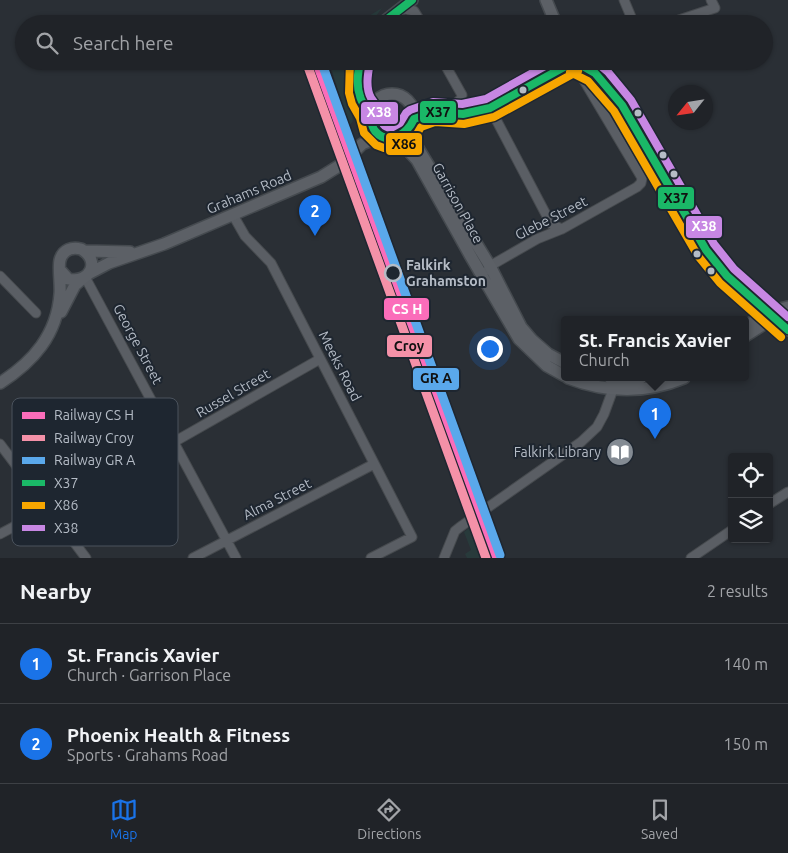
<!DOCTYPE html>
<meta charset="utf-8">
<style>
body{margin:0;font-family:Ubuntu,sans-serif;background:#282b30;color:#f1f3f6}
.controls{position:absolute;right:15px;bottom:15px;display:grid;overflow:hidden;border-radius:5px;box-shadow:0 1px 4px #0004}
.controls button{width:45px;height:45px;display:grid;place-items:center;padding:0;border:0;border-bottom:1px solid #3d4045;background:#202328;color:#f1f3f6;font:25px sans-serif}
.compass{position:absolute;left:668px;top:85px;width:45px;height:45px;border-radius:50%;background:#202328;box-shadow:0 1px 4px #0004;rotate:240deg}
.you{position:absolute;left:489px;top:348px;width:18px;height:18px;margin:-12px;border:4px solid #fff;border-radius:50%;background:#1a73e8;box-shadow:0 0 0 8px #1a73e833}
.badge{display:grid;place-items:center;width:32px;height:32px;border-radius:50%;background:#1a73e8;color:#fff;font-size:16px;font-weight:700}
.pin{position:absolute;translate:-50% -41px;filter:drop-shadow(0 1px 2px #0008)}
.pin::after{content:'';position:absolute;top:26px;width:18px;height:15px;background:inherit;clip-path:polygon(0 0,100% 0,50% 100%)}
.popup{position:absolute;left:561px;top:316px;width:188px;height:65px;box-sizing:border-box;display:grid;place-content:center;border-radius:5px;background:#202328;filter:drop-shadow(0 1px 4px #0005);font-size:16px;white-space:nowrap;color:#a2a4a8}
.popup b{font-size:19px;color:#f1f3f6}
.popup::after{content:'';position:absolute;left:50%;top:100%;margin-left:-10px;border:10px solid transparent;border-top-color:#202328}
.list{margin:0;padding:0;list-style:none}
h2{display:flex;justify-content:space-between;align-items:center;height:65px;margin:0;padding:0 20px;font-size:21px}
h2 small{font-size:16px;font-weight:400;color:#a2a4a8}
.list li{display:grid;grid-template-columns:32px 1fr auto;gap:15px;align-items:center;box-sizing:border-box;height:80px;padding:0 20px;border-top:1px solid #3d4045}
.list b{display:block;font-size:19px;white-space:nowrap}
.list p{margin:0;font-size:16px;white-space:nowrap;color:#a2a4a8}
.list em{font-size:16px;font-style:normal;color:#a2a4a8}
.icon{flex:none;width:28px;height:28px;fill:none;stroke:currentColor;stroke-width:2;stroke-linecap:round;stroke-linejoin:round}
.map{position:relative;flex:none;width:788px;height:558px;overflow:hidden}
.search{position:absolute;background:#202328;box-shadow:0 1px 4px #0004;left:15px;right:15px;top:15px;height:55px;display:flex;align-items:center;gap:12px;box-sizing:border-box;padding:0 18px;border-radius:28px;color:#a2a4a8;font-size:19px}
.sheet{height:225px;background:#202328}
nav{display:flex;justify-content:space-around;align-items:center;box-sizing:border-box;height:70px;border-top:1px solid #3d4045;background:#202328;font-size:14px;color:#a2a4a8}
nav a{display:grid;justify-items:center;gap:2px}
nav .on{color:#1a73e8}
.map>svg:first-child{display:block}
.green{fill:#283a3b}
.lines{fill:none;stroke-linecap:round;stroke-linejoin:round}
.minor-casing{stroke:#464a4e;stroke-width:11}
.major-casing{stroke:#454a4f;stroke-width:14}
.minor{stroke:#5a5e64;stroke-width:9}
.major{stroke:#5c6066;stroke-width:11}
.bus-1-casing{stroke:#1e2630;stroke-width:11}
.bus-2-casing{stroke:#1e2630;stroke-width:11}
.bus-3-casing{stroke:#1e2630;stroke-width:11}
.bus-1{stroke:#1ab867;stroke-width:8}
.bus-2{stroke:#f7a600;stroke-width:8}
.bus-3{stroke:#c787e3;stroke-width:8}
.rail-1-casing{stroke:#1e2630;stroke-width:12}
.rail-2-casing{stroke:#1e2630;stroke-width:12}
.rail-3-casing{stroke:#1e2630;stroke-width:12}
.rail-1{stroke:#fb6dba;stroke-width:9}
.rail-2{stroke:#f491a8;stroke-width:9}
.rail-3{stroke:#5aa8eb;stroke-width:9}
.bus-dot{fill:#b5bcc6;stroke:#1e2630;stroke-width:2}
.stop-dot{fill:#1e2630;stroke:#b5bcc6;stroke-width:2.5}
.labels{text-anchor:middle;stroke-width:4;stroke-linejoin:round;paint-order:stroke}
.street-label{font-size:14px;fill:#b5bcc6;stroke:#1e2630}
.stop-label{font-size:14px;font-weight:bold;fill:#b5bcc6;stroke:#1e2630;text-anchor:start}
.poi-label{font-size:14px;fill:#b5bcc6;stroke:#1e2630;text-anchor:end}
.key{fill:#1e2630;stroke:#4b535d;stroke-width:1}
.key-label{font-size:14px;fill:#b5bcc6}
.line-badge{stroke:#1e2630;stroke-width:2}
.badge-label{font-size:14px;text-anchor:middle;font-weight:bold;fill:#fff}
.pale-badge-label{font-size:14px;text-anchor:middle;font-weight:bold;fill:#111}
</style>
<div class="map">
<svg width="788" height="558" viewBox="0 0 788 558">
<rect width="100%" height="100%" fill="#2a2f35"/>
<path class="green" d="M382,8L370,24H345L356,16L364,19Z
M329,61H348L347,88L353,121L349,126Z
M473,525L484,558H467L465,554L471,550L464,532Z"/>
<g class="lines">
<g class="minor-casing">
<path id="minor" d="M624,0L634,24
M398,11L405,9L414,11L422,24
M667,24L715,8L711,0
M443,61L462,95L461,99L446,112
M573,62L581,64L590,69L615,95L639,133L713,260L735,283L771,315
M490,108L551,224L562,229
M233,215L245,236L271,263L412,537L371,558
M488,270L490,266L537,239L562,229L637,187L641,183L642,178L573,62
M0,276L36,313
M85,277L236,558
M0,444L86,558
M769,504L788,492
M0,534L174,442L320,359
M193,558L374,464
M444,558L455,531L460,527L581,442L597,427L604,414L615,384
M691,558L732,530"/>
</g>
<g class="major-casing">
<path id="major" d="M546,0L556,24
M381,24L412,0
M360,61C356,79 356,98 369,112
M370 116a22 22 0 1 1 44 0a22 22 0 1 1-44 0Z
M414,119L434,112L463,114L490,108L573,61
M409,130L416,145L490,266L521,327L532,340L548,354L565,363
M397,138L417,160L470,255L519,339L547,366L565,376
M85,251L130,252
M88,274L109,263L164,244L321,177L342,164L362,144L382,136
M61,312L75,285L82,279
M751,323L768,312L788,307
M745,336L767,322L775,320L788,330
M568,378C607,393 645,394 684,378
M610,378L617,379L641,378
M0,383C33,362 57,335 60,294C61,285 58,267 60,260C63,249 72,247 81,249C101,260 91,284 68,279L60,270"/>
</g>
<use href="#minor" class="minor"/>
<use href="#major" class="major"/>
<g class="bus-1-casing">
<path id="bus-1" d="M381,24L412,0
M360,61C358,73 356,85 360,96C361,102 366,107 369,113C371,119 371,126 375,131C389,147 407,134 414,119L434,112L463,114L490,108L573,62
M573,62L581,65L595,73L622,105L706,250L727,276L788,330"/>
</g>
<g class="bus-2-casing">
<path id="bus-2" d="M350,61L349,93L352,104L360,118L364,133L376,145L384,148H392L408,143L415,137L421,127L435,122L464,124L494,117L578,71
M570,72L588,81L614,111L698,256L720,283L781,337"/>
</g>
<g class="bus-3-casing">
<path id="bus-3" d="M595,61L608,72L631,100L714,244L734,269L788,317
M370,62C368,73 365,87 371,98C374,102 377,106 379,111C382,120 381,127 391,128L400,123L406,113L410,110L433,102L462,104L486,99L554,61"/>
</g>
<use href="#bus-1" class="bus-1"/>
<use href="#bus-2" class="bus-2"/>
<use href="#bus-3" class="bus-3"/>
<g class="rail-1-casing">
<path id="rail-1" d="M316,61L497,558"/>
</g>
<g class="rail-2-casing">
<path id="rail-2" d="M307,64L486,558"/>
</g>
<g class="rail-3-casing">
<path id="rail-3" d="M321,61L500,555"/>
</g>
<use href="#rail-1" class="rail-1"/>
<use href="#rail-2" class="rail-2"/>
<use href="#rail-3" class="rail-3"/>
</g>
<defs>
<g id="library-disc" transform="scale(1.4375)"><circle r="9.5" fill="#848b93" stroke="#1e2630"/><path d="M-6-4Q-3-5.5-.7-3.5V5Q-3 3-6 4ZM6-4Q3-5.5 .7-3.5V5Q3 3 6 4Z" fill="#fff"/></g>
</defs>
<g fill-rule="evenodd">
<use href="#library-disc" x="620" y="452"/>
</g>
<g class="bus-dot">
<circle cx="523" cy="90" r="4.5"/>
<circle cx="638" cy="113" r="4.5"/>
<circle cx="663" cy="155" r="4.5"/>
<circle cx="674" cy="174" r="4.5"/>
<circle cx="697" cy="254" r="4.5"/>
<circle cx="711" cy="271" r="4.5"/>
</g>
<circle class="stop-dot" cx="393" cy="273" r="8"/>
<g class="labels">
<g class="street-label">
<text transform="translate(249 192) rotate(-23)" y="5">Grahams Road</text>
<text transform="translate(458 203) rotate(61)" y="5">Garrison Place</text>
<text transform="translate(551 218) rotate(-27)" y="5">Glebe Street</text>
<text transform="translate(138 344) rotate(62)" y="5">George Street</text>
<text transform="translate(340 366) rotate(63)" y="5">Meeks Road</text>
<text transform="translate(233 393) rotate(-30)" y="5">Russel Street</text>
<text transform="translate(277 499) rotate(-27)" y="5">Alma Street</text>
</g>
<g class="stop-label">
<text x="406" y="270">Falkirk<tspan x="406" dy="16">Grahamston</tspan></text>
</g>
<g class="poi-label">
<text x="601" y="457">Falkirk Library</text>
</g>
</g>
<rect x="12" y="398" width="166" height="148" rx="8" class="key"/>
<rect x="22" y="412" width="23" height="7" fill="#fb6dba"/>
<rect x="22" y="435" width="23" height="6" fill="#f491a8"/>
<rect x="22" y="457" width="23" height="7" fill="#5aa8eb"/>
<rect x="22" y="480" width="23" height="6" fill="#1ab867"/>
<rect x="22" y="502" width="23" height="7" fill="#f7a600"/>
<rect x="22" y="525" width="23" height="6" fill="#c787e3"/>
<g class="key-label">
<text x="54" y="420">Railway CS H</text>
<text x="54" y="443">Railway Croy</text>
<text x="54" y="465">Railway GR A</text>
<text x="54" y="488">X37</text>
<text x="54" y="510">X86</text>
<text x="54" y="533">X38</text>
</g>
<g class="line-badge">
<rect x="419" y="100" width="38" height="24" rx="5" fill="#1ab867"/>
<rect x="360" y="101" width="39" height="24" rx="5" fill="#c787e3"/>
<rect x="385" y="132" width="38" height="24" rx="5" fill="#f7a600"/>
<rect x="657" y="186" width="38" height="24" rx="5" fill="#1ab867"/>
<rect x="685" y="215" width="38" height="24" rx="5" fill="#c787e3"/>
<rect x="383" y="297" width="47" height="24" rx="5" fill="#fb6dba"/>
<rect x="386" y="334" width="47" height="24" rx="5" fill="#f491a8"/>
<rect x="412" y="367" width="48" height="24" rx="5" fill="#5aa8eb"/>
</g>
<g class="badge-label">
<text x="379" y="117">X38</text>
<text x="704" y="231">X38</text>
<text x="407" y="314">CS H</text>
</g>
<g class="pale-badge-label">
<text x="438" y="117">X37</text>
<text x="404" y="149">X86</text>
<text x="676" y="203">X37</text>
<text x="409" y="351">Croy</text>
<text x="436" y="383">GR A</text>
</g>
</svg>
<div class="controls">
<button><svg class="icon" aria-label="locate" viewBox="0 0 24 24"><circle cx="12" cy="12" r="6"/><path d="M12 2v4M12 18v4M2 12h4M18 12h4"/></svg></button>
<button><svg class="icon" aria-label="layers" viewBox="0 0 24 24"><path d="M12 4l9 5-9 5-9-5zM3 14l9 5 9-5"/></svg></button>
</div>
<svg class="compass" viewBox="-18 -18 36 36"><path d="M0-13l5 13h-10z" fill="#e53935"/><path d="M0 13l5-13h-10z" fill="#a2a4a8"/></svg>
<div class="you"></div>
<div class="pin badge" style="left:655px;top:439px">1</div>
<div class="popup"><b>St. Francis Xavier</b>Church</div>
<div class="pin badge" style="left:315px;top:236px">2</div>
<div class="search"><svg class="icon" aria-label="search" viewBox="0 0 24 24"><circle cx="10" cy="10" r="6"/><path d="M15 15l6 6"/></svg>Search here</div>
</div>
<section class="sheet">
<h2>Nearby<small>2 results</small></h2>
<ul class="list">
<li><span class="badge">1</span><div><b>St. Francis Xavier</b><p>Church · Garrison Place</p></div><em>140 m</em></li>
<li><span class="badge">2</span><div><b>Phoenix Health &amp; Fitness</b><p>Sports · Grahams Road</p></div><em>150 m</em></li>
</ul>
</section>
<nav>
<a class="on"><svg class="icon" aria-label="map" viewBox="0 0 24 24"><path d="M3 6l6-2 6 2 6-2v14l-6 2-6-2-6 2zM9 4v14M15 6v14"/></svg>Map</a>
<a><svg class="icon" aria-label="directions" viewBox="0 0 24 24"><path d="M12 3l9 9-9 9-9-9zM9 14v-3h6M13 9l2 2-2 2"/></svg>Directions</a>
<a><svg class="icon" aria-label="saved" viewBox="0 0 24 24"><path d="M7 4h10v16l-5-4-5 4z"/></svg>Saved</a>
</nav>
